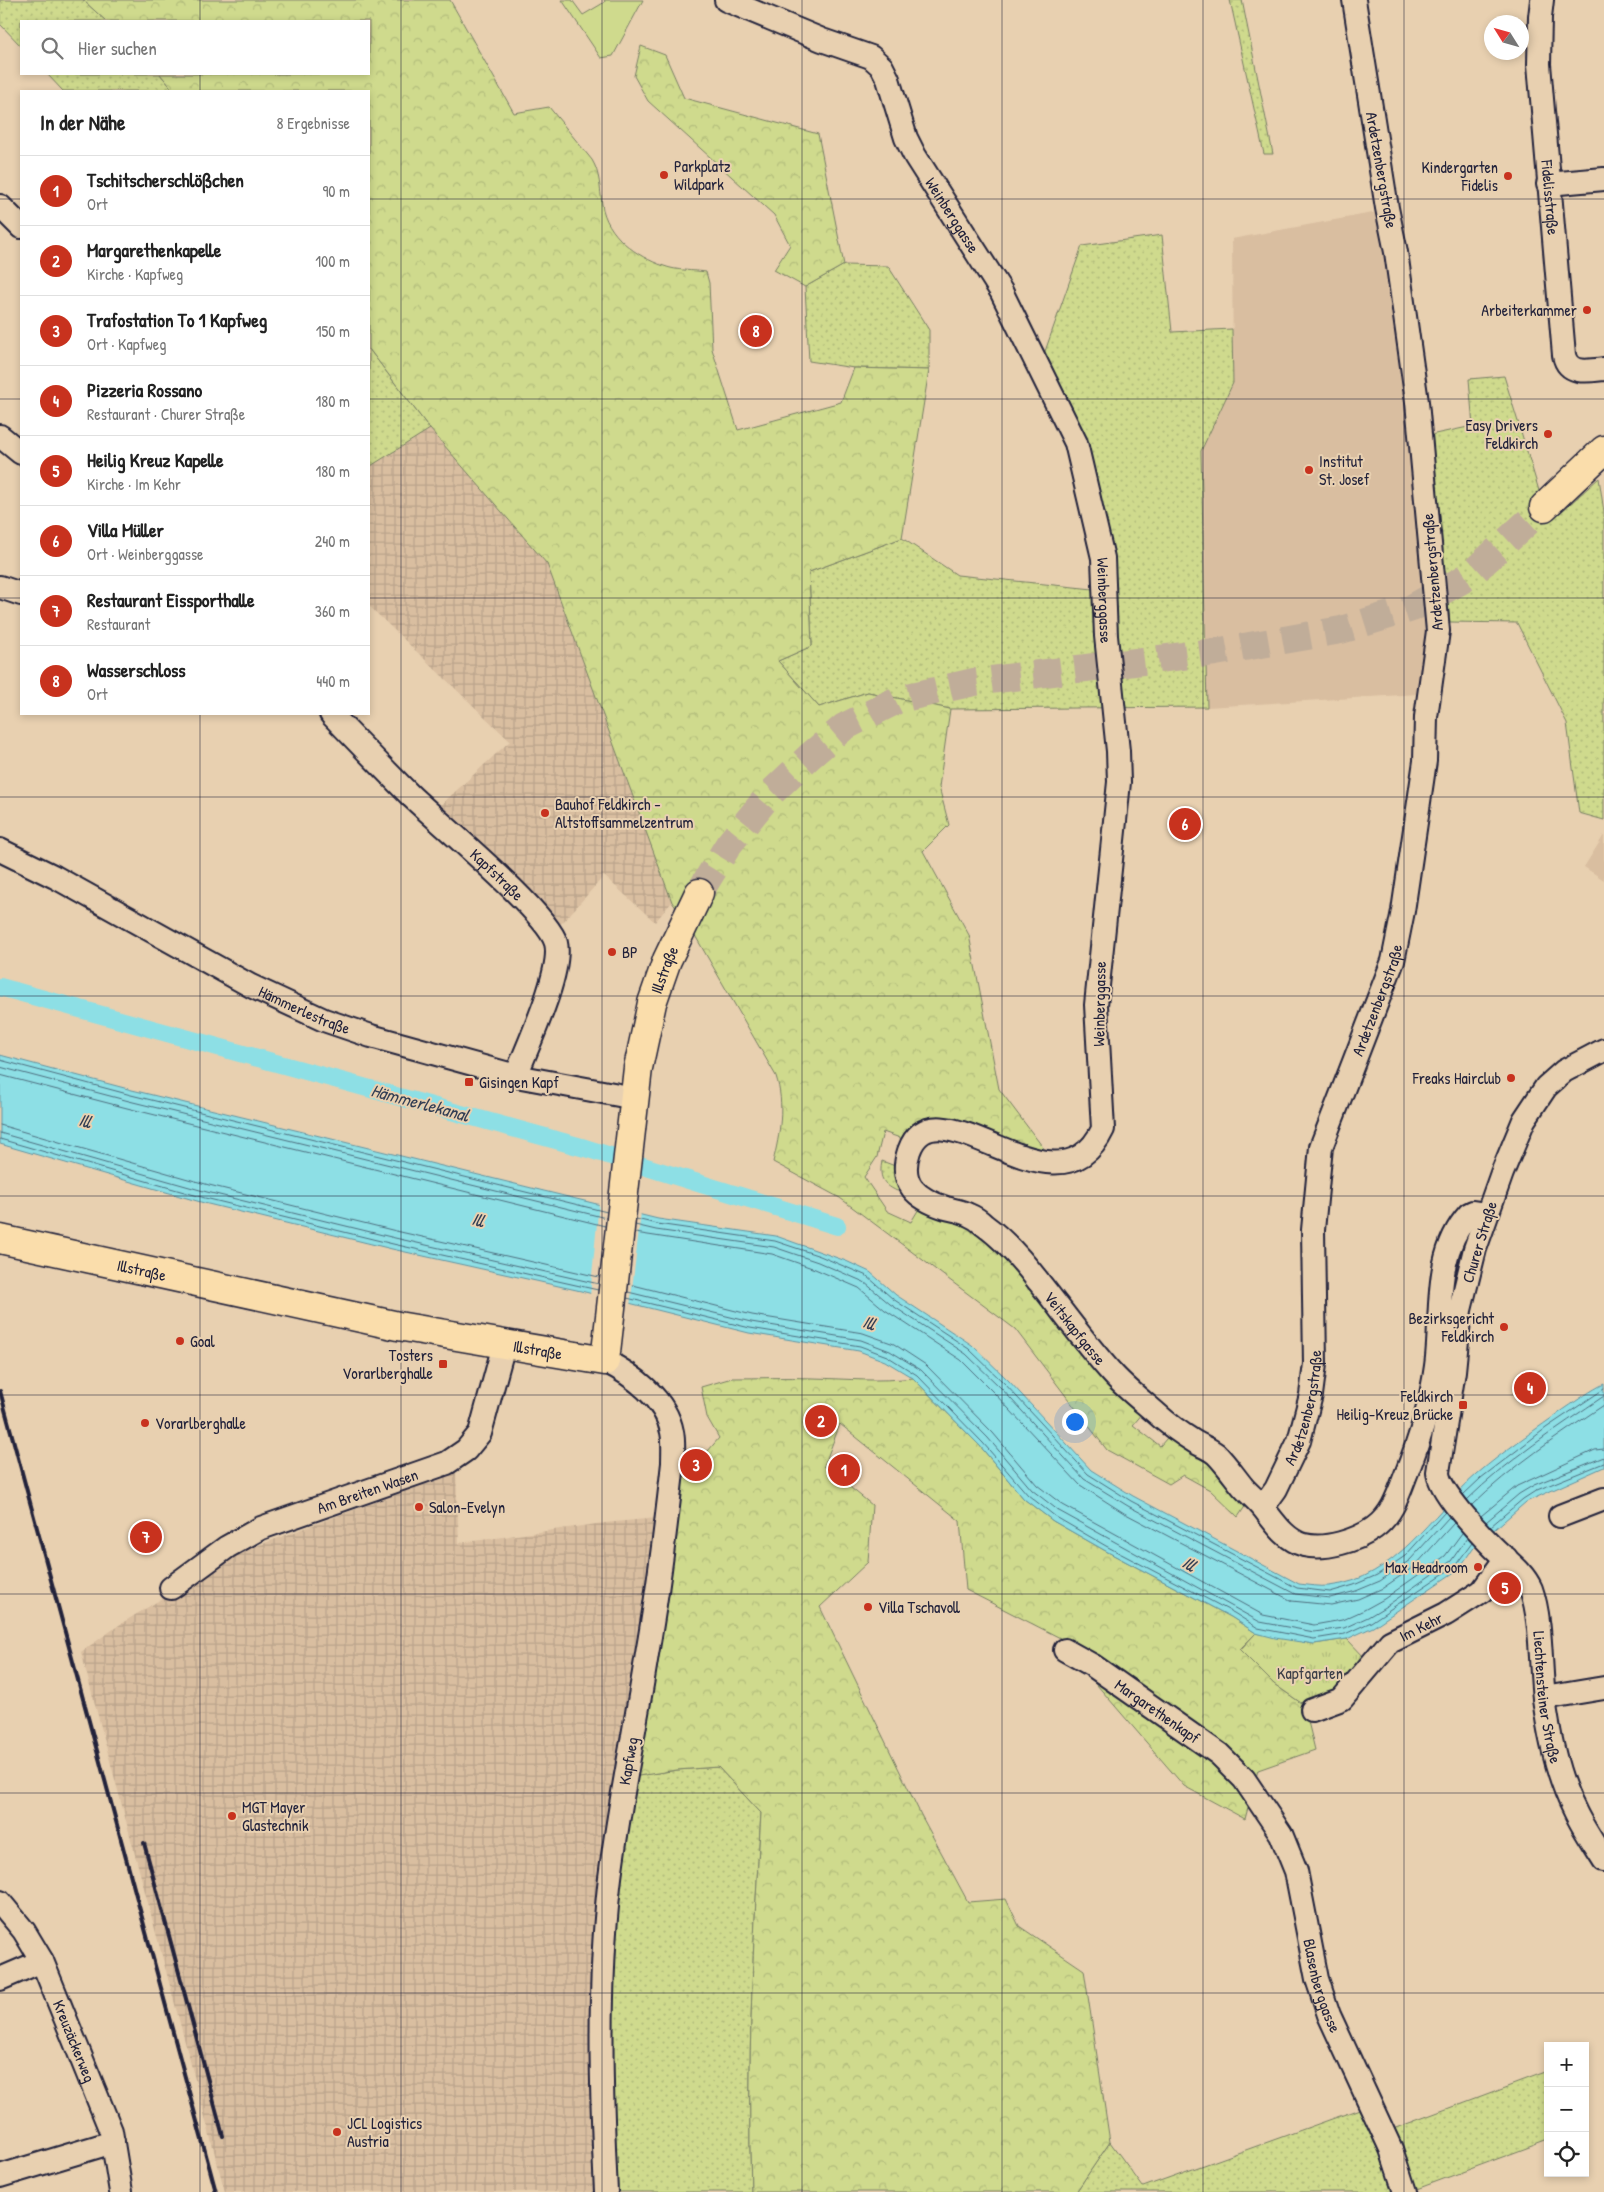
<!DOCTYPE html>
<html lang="de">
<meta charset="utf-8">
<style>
body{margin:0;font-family:"Patrick Hand",sans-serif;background:#f6f6f6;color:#222}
.controls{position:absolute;right:15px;bottom:15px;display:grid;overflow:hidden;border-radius:0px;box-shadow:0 2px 8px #0003}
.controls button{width:45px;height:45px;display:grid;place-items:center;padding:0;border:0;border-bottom:1px solid #e0e0e0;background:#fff;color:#222;font:25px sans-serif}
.compass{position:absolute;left:1484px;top:15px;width:45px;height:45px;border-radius:50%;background:#fff;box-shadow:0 2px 8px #0003;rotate:307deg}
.you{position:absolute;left:1074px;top:1421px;width:18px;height:18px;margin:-12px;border:4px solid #fff;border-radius:50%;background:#1a73e8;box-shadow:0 0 0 8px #1a73e833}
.badge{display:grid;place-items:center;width:32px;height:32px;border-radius:50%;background:#c8321e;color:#fff;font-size:16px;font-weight:700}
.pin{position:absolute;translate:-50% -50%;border:2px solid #fff;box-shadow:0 1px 5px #0006}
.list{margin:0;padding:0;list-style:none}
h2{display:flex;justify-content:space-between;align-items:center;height:65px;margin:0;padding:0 20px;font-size:21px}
h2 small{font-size:16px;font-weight:400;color:#767676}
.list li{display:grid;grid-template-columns:32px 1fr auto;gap:15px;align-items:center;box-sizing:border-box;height:70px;padding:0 20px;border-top:1px solid #e0e0e0}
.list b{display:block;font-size:19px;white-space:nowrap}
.list p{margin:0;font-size:16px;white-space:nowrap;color:#767676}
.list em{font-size:16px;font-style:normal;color:#767676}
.icon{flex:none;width:28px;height:28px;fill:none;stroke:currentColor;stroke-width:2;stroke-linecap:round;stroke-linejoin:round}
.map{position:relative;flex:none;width:1604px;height:2192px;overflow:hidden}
.search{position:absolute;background:#fff;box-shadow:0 2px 8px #0003;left:20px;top:20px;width:350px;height:55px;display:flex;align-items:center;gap:12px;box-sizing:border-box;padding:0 18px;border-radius:0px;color:#767676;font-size:19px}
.panel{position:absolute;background:#fff;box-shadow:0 2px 8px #0003;left:20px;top:90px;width:350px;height:625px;border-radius:0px}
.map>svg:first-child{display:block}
.built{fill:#d9bea0}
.industrial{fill:url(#industrial-grid)}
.grass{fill:url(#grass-dots);stroke:#787e64}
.forest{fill:url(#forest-crowns);stroke:#787e64}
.park{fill:url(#park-tufts);stroke:#787e64}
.garden{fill:#cfda8d;stroke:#787e64}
.water{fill:#8ddfe5;stroke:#6293a1}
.pier{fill:#e8d0b0}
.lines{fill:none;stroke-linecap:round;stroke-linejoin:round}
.shore{stroke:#4d6e7f;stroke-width:1}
.canal{stroke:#8ddfe5;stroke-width:18}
.major-tunnel{stroke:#c0ad99;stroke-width:28;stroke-dasharray:28 14;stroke-linecap:butt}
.minor-casing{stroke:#22223b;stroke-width:26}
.major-casing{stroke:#22223b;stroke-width:31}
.minor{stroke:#e8d0b0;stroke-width:22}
.major{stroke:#faddab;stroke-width:28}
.rail{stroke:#22223b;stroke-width:4}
.grid{fill:none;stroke:#22223b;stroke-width:1;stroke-opacity:0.55}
.poi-dot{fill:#c8321e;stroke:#e8d0b0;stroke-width:2}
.labels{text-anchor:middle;stroke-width:4;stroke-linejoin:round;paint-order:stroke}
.poi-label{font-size:16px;fill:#22223b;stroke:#e8d0b0;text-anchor:start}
.street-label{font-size:16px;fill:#22223b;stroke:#e8d0b0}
.park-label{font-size:16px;fill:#3c3e47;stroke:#e8d0b0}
.water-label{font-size:18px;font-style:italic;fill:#323e54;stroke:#e8d0b0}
</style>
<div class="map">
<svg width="1604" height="2192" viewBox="0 0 1604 2192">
<defs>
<pattern id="industrial-grid" width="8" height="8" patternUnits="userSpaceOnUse" patternTransform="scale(1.25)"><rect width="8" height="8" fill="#d9bea0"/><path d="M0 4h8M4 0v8" fill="none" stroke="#baa38b"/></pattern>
<pattern id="grass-dots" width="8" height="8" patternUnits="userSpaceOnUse" patternTransform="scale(1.25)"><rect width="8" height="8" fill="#cfda8d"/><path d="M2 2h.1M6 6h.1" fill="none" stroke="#b1bb7b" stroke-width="1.8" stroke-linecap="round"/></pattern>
<pattern id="forest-crowns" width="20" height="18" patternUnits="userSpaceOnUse" patternTransform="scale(1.25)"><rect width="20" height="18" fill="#cfda8d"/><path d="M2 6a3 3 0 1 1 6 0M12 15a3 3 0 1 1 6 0" fill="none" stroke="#b1bb7b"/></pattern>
<pattern id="park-tufts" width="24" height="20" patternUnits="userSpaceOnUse" patternTransform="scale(1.25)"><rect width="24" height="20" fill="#cfda8d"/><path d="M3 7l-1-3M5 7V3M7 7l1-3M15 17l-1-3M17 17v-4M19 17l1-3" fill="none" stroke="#b1bb7b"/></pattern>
</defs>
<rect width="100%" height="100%" fill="#e8d0b0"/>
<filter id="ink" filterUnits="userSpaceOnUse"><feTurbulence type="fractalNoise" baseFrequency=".02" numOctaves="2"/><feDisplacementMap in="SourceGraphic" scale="10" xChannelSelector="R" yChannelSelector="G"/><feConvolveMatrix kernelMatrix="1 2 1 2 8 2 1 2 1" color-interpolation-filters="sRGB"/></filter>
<g filter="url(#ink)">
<path class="built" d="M1378,212L1418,489L1430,614L1419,694L1207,707L1201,451L1233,383L1232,239Z
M1604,835V880L1584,867Z"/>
<path class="industrial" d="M430,429L547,564L672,902L655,922L604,876L563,922L550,933L431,814L510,741L369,606V467Z
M456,1472L459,1543L604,1523L667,1517L606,2192H225L81,1652L122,1623L235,1554Z"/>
<path class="grass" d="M0,0H83L106,21H21V46L0,24Z
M1230,0H1242L1273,154H1264Z
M47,74H160L174,91H63Z
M1162,235L1172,332L1232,329L1233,383L1201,451L1207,707L950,709L868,692L819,707L778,661L812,646L809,572L902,538L957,575L1093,589L1091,540L1070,444L1036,377L1082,246Z
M844,265L888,266L929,330V370L854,368L809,361L805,287Z
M369,349L430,429L369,467Z
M1504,376L1544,507L1560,513L1599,478L1604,512V820L1579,813L1567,723L1517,623L1450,622L1430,435L1473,426L1469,379Z
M882,1161L895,1166L902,1189L897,1191C882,1184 879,1177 882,1161Z
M718,1767L761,1813C753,1940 747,2066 751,2192H606L600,2081L625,1778L677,1770Z
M1548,2071V2140L1414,2190V2192H1076L1110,2142L1143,2187L1379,2102L1393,2129Z"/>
<path class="forest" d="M83,0H450L514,113L549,107L592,160C600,173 600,189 602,204C606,235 637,257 664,266C677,271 693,270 706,272L709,283L712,349L738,430L841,402L854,368L929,370L902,538L809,572L812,646L778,661L819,707L868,692L950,709L939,787L949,825L923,851L969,935L999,1089L1048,1154L1000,1140H906L883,1132L877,1157L864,1177L887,1211L911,1222L920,1207L965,1221L994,1243L1143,1413L1133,1425L1160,1446L1167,1438L1187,1446L1208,1462L1223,1482L1246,1505L1238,1517L1210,1490L1183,1475L1169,1484L1107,1450L1015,1329L840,1198L773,1162C780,1134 785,1104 776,1076L693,932L672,902L547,564L430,429L369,349V91H174L160,74H369V21H106Z
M641,46L665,55L684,98L818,134L844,265L805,287L774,270L790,245L774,215L648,101L634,76Z
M732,1378C759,1378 786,1377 813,1378C849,1379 878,1382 913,1378L980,1446L1024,1499L1053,1521L1104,1550L1231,1617L1256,1633L1240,1649L1274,1684L1304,1705L1315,1750L1258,1770L1245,1819L1184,1786L1090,1677L1070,1643L966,1590L960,1521L840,1424L824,1466L872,1505L868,1562L820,1607L921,1815L968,1902L1006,1899L1019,1926L1084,1970L1110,2142L1076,2192H751C747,2066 753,1940 761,1813L718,1767L677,1770L625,1778L673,1463L685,1452L708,1451L719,1438L707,1417L701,1387Z"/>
<path class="park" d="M1256,1633L1314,1644L1347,1639L1366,1659L1341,1691L1304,1705L1274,1684L1240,1650Z"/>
<path class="garden" d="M562,0H572L583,15L605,2L604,0H643L613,56L601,58Z"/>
<path class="water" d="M0,1055L132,1090L658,1219L776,1236L846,1261L870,1272L896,1295L972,1345L1009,1381L1091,1470L1133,1496L1299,1584C1309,1585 1320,1587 1329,1586C1396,1579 1431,1514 1477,1474C1505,1450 1536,1429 1566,1408C1578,1400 1591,1390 1604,1384V1467L1526,1502L1473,1548L1459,1569L1373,1627L1347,1639L1314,1644L1275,1638L1256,1633L1231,1617L1104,1550L1053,1521L1024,1499L980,1446L913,1378L885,1361L859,1351L749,1333L581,1291L392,1249L204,1203L0,1144Z"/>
<path class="pier" d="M599,1202L641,1212L630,1307L590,1296Z"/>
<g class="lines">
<path class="shore" d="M0,1060L131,1095L607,1212
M0,1067L129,1101L606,1218
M0,1075L127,1108L605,1226
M0,1125L209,1185L396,1231L599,1277
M0,1133L207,1192L395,1238L599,1284
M0,1139L205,1198L393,1244L598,1290
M636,1219L657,1224L775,1241L820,1256L867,1276L893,1299L969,1349L1005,1384L1088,1474L1131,1501L1297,1588L1330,1592L1354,1585L1377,1575L1405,1556L1445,1512
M635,1225L656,1230L774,1247L818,1262L864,1282L890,1304L966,1354L1001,1388L1084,1479L1128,1506L1295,1594L1330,1598L1356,1591L1380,1581L1410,1560L1449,1517
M635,1233L772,1254L815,1269L859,1288L885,1310L961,1360L995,1394L1080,1485L1124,1513L1292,1601L1331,1605L1358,1599L1383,1588L1415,1566L1454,1523
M629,1284L752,1315L863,1333L894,1344L926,1365L993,1433L1037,1485L1063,1505L1263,1615L1314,1625L1342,1620L1364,1610L1384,1599L1445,1556L1462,1533
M628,1292L751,1322L861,1340L890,1351L921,1370L988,1438L1032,1490L1059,1511L1260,1622L1314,1632L1344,1628L1368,1617L1388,1605L1451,1561L1467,1538
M627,1298L750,1328L860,1346L887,1356L917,1375L983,1443L1028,1495L1056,1517L1106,1546L1234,1613L1258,1628L1314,1639L1345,1634L1371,1622L1455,1566L1472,1543
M1463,1495L1481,1478L1546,1428L1604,1389
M1467,1500C1508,1460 1557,1428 1604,1396
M1472,1505C1511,1467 1558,1436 1604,1405
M1481,1516L1517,1486L1595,1450L1604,1449
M1486,1522L1519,1494L1534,1485L1604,1457
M1491,1526L1523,1499L1537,1490L1604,1463"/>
<path class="canal" d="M0,987L585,1148L837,1226"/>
<path class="major-tunnel" d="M699,893L729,844L769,795L810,756L844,727L899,699L974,682L1215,652L1341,630L1412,608L1469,576L1544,507"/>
<g class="minor-casing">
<g id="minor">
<path id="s1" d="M726,0L822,40L871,57L882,67L888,79L906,138L915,156L1001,291L1076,443L1103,558L1106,636L1118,751L1119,782L1096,1005L1103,1129C1057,1226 937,1074 909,1151C898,1184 917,1199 946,1208C953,1210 962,1211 969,1215C974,1217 980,1221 984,1225C1005,1240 1023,1261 1039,1282C1063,1312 1085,1343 1111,1372C1124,1387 1141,1400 1156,1413C1168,1424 1182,1434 1195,1442C1202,1446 1210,1449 1216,1454C1226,1464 1234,1476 1243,1487C1250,1495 1258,1501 1264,1509C1275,1523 1286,1540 1304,1545C1325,1550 1356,1541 1374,1528C1391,1516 1398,1496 1405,1477C1419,1442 1431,1404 1436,1366C1443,1316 1432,1255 1469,1214L1473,1212L1486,1214"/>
<path id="s2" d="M1542,0L1540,17L1539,64L1564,355C1568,375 1588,371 1604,369"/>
<path d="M1548,184L1604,179"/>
<path d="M0,206L21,227"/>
<path d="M0,436L21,453"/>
<path d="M0,587L21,594"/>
<path id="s3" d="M331,714C357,741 383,768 410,795C438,822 548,913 556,943C563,971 527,1047 516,1076"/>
<path id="s4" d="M0,850L55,877L251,986L324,1020L371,1036L516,1076L635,1098"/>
<path id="s5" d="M1604,1050L1564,1071L1546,1087L1524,1120L1502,1173L1475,1249L1460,1310L1454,1371L1438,1472C1438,1490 1480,1534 1493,1547C1507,1561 1523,1571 1531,1589C1542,1620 1540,1665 1544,1698C1549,1737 1557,1776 1575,1811C1583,1828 1594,1844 1604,1860"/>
<path d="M605,1361C633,1375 666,1399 672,1432C674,1441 673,1453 673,1463C666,1527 658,1591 647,1654C635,1731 618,1808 609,1886C598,1988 601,2090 606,2192"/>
<path id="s6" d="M1263,1507L1276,1489L1299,1441L1311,1395L1315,1364L1313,1230L1321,1147L1393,961L1403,911L1425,761L1426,717L1438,631L1417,402L1396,252L1387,208L1354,0"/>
<path d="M1560,1516L1604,1499"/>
<path id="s7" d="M171,1588L227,1547L261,1528L447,1463L466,1450L480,1433L504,1345"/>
<path id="s8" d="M1065,1650L1092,1665L1219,1754L1244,1779L1281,1834L1296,1871L1317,1979L1329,2015L1391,2149L1405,2192"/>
<path d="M1544,1698L1604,1688"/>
<path id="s9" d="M1312,1710L1342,1699L1390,1642L1446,1614L1482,1591L1506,1558"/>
<path id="s10" d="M0,1902L24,1931L42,1961L111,2131L121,2192"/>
<path d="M0,1979L42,1961"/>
<path d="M0,2176L113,2142"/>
</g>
</g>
<g class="major-casing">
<g id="major">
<path d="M1544,507L1604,450"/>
<path id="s11" d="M0,1239L398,1326L605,1361L638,1068L652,1003L667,960L699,893"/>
</g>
</g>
<use href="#minor" class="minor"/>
<use href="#major" class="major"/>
<path class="rail" d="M0,1391L216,2192
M144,1843L223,2136"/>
</g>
</g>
<path class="grid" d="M200,0V21M401,0V2192M602,0V2192M802,0V2192M1002,0V2192M1203,0V2192M1404,0V2192M200,74V91M0,199H21M369,199H1604M0,399H21M369,399H1604M0,598H21M369,598H1604M200,714V2192M0,797H1604M0,996H1604M0,1196H1604M0,1395H1604M0,1594H1604M0,1793H1604M0,1993H1604"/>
<g class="poi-dot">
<circle cx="664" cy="175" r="5"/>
<circle cx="1508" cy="176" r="5"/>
<circle cx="1587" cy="310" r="5"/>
<circle cx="1548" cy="434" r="5"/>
<circle cx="1309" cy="470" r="5"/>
<circle cx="545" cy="813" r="5"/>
<circle cx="612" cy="952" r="5"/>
<circle cx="1511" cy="1078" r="5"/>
<rect x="464" y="1077" width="10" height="10" rx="2.5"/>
<circle cx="1504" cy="1327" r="5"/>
<circle cx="180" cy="1341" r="5"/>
<rect x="438" y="1359" width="10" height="10" rx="2.5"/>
<rect x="1458" y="1400" width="10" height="10" rx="2.5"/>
<circle cx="145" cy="1423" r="5"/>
<circle cx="419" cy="1507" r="5"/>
<circle cx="1478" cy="1567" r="5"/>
<circle cx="868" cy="1607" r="5"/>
<circle cx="232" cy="1816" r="5"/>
<circle cx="337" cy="2132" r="5"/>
</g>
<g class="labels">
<g class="poi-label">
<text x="674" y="172">Parkplatz<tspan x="674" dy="18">Wildpark</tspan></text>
<text x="1498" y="173" text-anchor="end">Kindergarten<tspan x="1498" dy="18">Fidelis</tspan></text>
<text x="1577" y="316" text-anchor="end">Arbeiterkammer</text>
<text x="1538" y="431" text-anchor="end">Easy Drivers<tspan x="1538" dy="18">Feldkirch</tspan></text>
<text x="1319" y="467">Institut<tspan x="1319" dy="18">St. Josef</tspan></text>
<text x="555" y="810">Bauhof Feldkirch -<tspan x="555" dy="18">Altstoffsammelzentrum</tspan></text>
<text x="622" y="958">BP</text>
<text x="1501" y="1084" text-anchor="end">Freaks Hairclub</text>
<text x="479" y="1088">Gisingen Kapf</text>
<text x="1494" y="1324" text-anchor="end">Bezirksgericht<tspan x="1494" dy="18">Feldkirch</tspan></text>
<text x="190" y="1347">Goal</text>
<text x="433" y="1361" text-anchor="end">Tosters<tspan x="433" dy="18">Vorarlberghalle</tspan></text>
<text x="1453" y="1402" text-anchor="end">Feldkirch<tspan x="1453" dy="18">Heilig-Kreuz Brücke</tspan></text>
<text x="155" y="1429">Vorarlberghalle</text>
<text x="429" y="1513">Salon-Evelyn</text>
<text x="1468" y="1573" text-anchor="end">Max Headroom</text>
<text x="878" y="1613">Villa Tschavoll</text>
<text x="242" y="1813">MGT Mayer<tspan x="242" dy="18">Glastechnik</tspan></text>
<text x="347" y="2129">JCL Logistics<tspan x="347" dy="18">Austria</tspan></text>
</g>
<g class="street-label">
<text transform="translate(1382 170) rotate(80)" y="6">Ardetzenbergstraße</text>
<text dy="6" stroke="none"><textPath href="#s2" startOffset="198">Fidelisstraße</textPath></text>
<text dy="6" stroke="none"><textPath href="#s1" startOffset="336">Weinberggasse</textPath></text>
<text transform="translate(1432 572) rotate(-95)" y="6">Ardetzenbergstraße</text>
<text dy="6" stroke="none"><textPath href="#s1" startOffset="756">Weinberggasse</textPath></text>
<text dy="6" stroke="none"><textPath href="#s3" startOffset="231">Kapfstraße</textPath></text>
<text dy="6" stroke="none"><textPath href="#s11" startOffset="1014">Illstraße</textPath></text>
<text dy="6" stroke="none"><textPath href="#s6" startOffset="529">Ardetzenbergstraße</textPath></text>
<text transform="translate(1099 1004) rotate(-89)" y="6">Weinberggasse</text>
<text dy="6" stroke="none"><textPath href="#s4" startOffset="344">Hämmerlestraße</textPath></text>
<text transform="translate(1479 1242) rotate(-73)" y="6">Churer Straße</text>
<text dy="6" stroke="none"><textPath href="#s11" startOffset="145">Illstraße</textPath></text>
<text dy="6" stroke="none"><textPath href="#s1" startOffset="1770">Veitskapfgasse</textPath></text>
<text dy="6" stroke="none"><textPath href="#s11" startOffset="549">Illstraße</textPath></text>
<text dy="6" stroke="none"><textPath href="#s6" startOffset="109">Ardetzenbergstraße</textPath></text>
<text dy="6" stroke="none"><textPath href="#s7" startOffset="221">Am Breiten Wasen</textPath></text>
<text dy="6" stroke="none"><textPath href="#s9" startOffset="141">Im Kehr</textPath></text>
<text dy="6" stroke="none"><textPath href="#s5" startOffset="734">Liechtensteiner Straße</textPath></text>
<text dy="6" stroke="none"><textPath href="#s8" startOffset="111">Margarethenkapf</textPath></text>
<text transform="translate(628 1761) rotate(-80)" y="6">Kapfweg</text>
<text dy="6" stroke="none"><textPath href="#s8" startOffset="445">Blasenberggasse</textPath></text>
<text dy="6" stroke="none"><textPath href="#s10" startOffset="159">Kreuzäckerweg</textPath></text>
</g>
<g class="park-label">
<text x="1310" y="1679">Kapfgarten</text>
</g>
<g class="water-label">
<text transform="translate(420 1103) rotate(15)" y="6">Hämmerlekanal</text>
<text transform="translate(85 1121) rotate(14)" y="6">Ill</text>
<text transform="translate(478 1220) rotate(14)" y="6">Ill</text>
<text transform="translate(869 1323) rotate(18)" y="6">Ill</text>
<text transform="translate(1189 1564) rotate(31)" y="6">Ill</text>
</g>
</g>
</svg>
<div class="controls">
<button>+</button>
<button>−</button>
<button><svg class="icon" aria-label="locate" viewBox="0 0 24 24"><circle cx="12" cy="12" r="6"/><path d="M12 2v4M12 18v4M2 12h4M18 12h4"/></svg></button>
</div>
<svg class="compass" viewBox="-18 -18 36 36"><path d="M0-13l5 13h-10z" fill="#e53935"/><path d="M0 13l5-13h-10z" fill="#767676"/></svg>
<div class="you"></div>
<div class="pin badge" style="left:844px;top:1470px">1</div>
<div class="pin badge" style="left:821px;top:1421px">2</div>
<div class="pin badge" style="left:696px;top:1465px">3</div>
<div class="pin badge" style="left:1530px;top:1388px">4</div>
<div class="pin badge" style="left:1505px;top:1588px">5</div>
<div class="pin badge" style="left:1185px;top:824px">6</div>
<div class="pin badge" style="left:146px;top:1537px">7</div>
<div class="pin badge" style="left:756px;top:331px">8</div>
<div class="search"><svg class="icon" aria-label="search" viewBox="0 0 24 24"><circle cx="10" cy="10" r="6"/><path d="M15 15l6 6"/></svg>Hier suchen</div>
<section class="panel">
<h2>In der Nähe<small>8 Ergebnisse</small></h2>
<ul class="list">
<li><span class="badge">1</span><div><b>Tschitscherschlößchen</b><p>Ort</p></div><em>90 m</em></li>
<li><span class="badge">2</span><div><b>Margarethenkapelle</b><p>Kirche · Kapfweg</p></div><em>100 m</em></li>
<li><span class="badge">3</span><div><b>Trafostation To 1 Kapfweg</b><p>Ort · Kapfweg</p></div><em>150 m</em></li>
<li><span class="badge">4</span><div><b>Pizzeria Rossano</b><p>Restaurant · Churer Straße</p></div><em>180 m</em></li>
<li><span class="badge">5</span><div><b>Heilig Kreuz Kapelle</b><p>Kirche · Im Kehr</p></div><em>180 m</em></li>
<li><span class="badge">6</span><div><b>Villa Müller</b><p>Ort · Weinberggasse</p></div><em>240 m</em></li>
<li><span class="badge">7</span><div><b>Restaurant Eissporthalle</b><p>Restaurant</p></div><em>360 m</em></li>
<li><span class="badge">8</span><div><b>Wasserschloss</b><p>Ort</p></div><em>440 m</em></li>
</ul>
</section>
</div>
